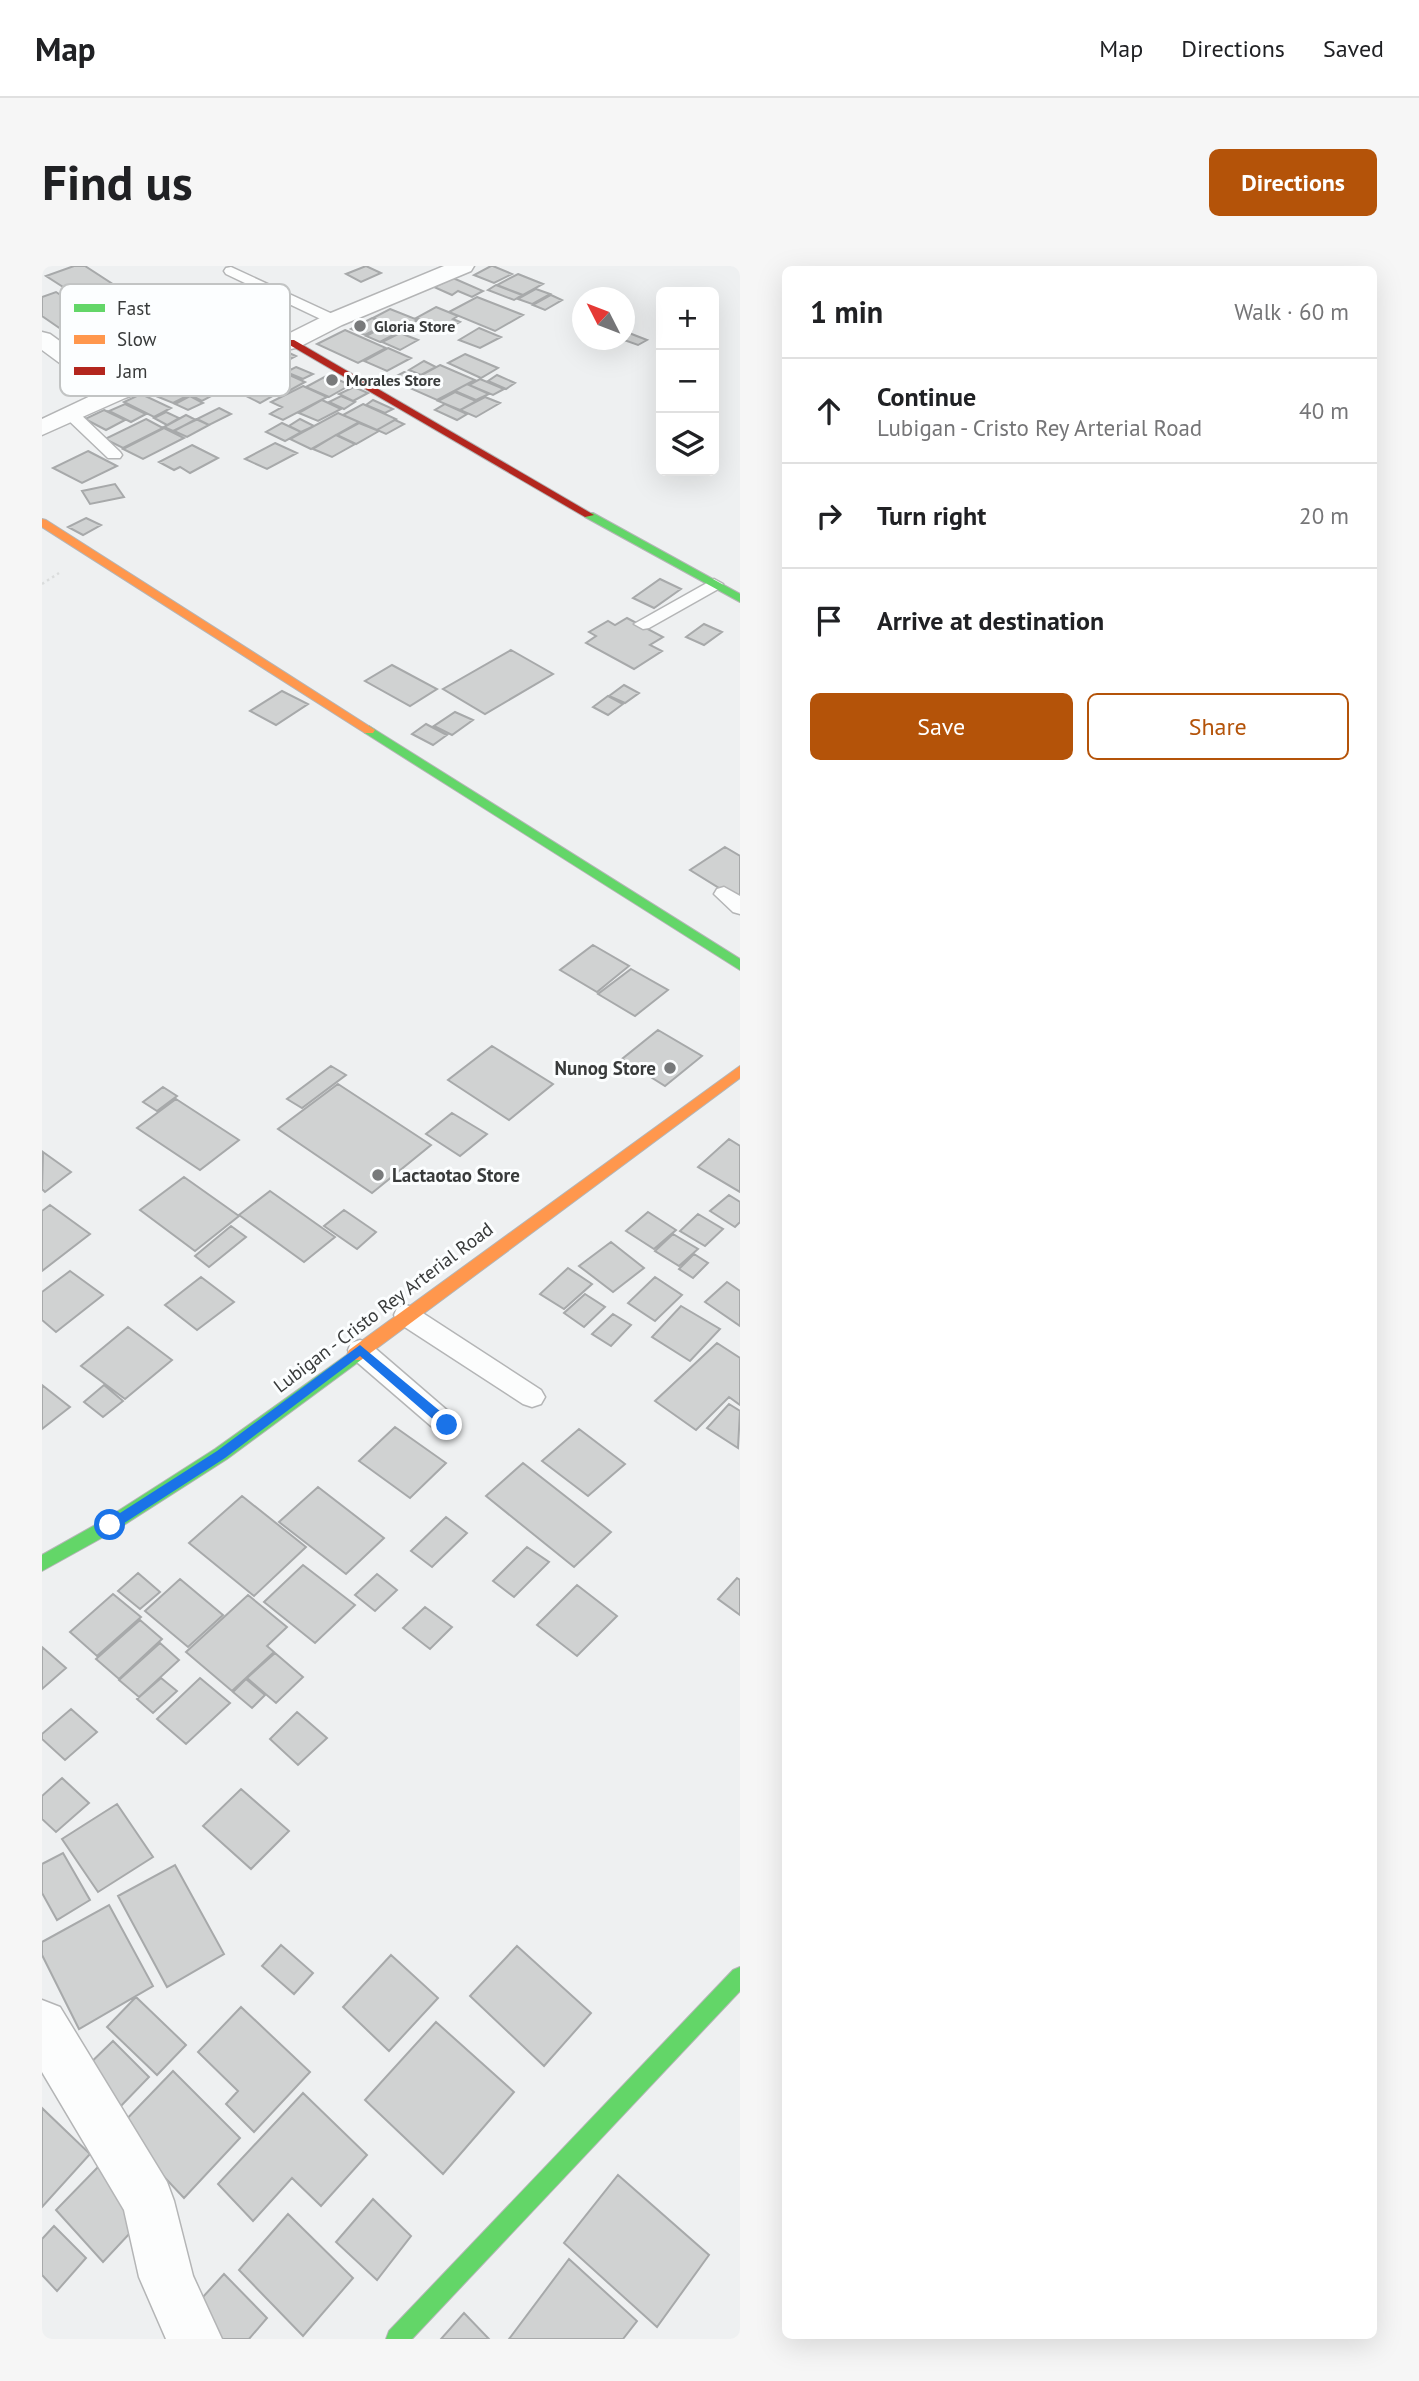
<!DOCTYPE html>
<meta charset="utf-8">
<style>
body{margin:0;font-family:"PT Sans",sans-serif;background:#f6f6f6;color:#202124}
.controls{position:absolute;right:21px;top:21px;display:grid;overflow:hidden;border-radius:10px;box-shadow:0 7px 28px #0002}
.controls button{width:63px;height:63px;display:grid;place-items:center;padding:0;border:0;border-bottom:2px solid #e0e0e0;background:#fff;color:#202124;font:35px sans-serif}
.compass{position:absolute;left:530px;top:21px;width:63px;height:63px;border-radius:50%;background:#fff;box-shadow:0 7px 28px #0002;rotate:312deg}
.stop{position:absolute;width:21px;height:21px;margin:-16px;border:5px solid #1a73e8;border-radius:50%;background:#fff}
.stop.end{background:#1a73e8;border-color:#fff;box-shadow:0 2px 7px #0008}
.list{margin:0;padding:0;list-style:none}
h2{display:flex;justify-content:space-between;align-items:center;height:91px;margin:0;padding:0 28px;font-size:30px}
h2 small{font-size:23px;font-weight:400;color:#757577}
.list li{display:grid;grid-template-columns:46px 1fr auto;gap:21px;align-items:center;box-sizing:border-box;height:105px;padding:0 28px;border-top:2px solid #e0e0e0}
.list b{display:block;font-size:26px;white-space:nowrap}
.list p{margin:0;font-size:23px;white-space:nowrap;color:#757577}
.list em{font-size:23px;font-style:normal;color:#757577}
.actions{display:flex;gap:14px;padding:21px 28px}
.actions a{flex:1;padding:16px 0;border:2px solid #b45309;border-radius:10px;text-align:center;font-size:24px;color:#b45309}
.actions .main{background:#b45309;color:#fff}
.icon{flex:none;width:38px;height:38px;fill:none;stroke:currentColor;stroke-width:2;stroke-linecap:round;stroke-linejoin:round}
.map{position:relative;flex:none;width:698px;height:2073px;overflow:hidden;border-radius:10px}
header{display:flex;align-items:center;gap:42px;box-sizing:border-box;height:98px;padding:0 35px;background:#fff;border-bottom:2px solid #e0e0e0}
header strong{font-size:33px}
nav{display:flex;gap:38px;margin-inline-start:auto;font-size:24px}
.intro{display:flex;align-items:center;justify-content:space-between;box-sizing:border-box;height:168px;padding:0 42px}
h1{margin:0;font-size:49px}
.button{padding:18px 32px;border-radius:10px;background:#b45309;color:#fff;font-size:24px;font-weight:700}
main{display:flex;gap:42px;padding:0 42px}
aside{flex:1;background:#fff;border-radius:10px;box-shadow:0 7px 28px #0002}
.map>svg:first-child{display:block}
.building{fill:#d0d2d2;stroke:#a7a9aa;stroke-width:2}
.lines{fill:none;stroke-linecap:round;stroke-linejoin:round}
.lane-casing{stroke:#b4b5b6;stroke-width:3}
.street-casing{stroke:#b4b5b6;stroke-width:3}
.fast-casing{stroke:#b4b5b6;stroke-width:2}
.slow-casing{stroke:#b4b5b6;stroke-width:2}
.jam-casing{stroke:#b4b5b6;stroke-width:2}
.path{stroke:#dadcdc;stroke-width:2.5;stroke-dasharray:2.5 3.5;stroke-linecap:butt}
.lane{fill:#fcfdfd;fill-rule:evenodd}
.street{fill:#fcfdfd;fill-rule:evenodd}
.fast{fill:#63d668;fill-rule:evenodd}
.slow{fill:#ff974d;fill-rule:evenodd}
.jam{fill:#b3261e;fill-rule:evenodd}
.route{fill:#1a73e8}
.poi-dot{fill:#787a7b;stroke:#fcfeff;stroke-width:2.5}
.labels{text-anchor:middle;stroke-width:6;stroke-linejoin:round;paint-order:stroke}
.far-poi-label{font-size:16px;font-weight:bold;fill:#393b3b;stroke:#fcfeff;text-anchor:start}
.poi-label{font-size:19px;font-weight:bold;fill:#393b3b;stroke:#fcfeff;text-anchor:end}
.street-label{font-size:19px;fill:#393b3b;stroke:#fcfeff}
.key{fill:#fcfeff;stroke:#c2c4c4;stroke-width:2}
.key-label{font-size:19px;fill:#393b3b}
</style>
<header>
<strong>Map</strong>
<nav><a>Map</a><a>Directions</a><a>Saved</a></nav>
</header>
<div class="intro"><h1>Find us</h1><a class="button">Directions</a></div>
<main>
<div class="map">
<svg width="698" height="2073" viewBox="0 0 698 2073">
<rect width="100%" height="100%" fill="#eef0f1"/>
<path class="building" d="M32,0H43L106,41L71,53L4,10Z
M324,0L339,7L319,16L304,8Z
M449,0H451L470,8L452,17L432,9Z
M476,8L501,18L481,29L455,19Z
M411,12L441,25L430,31L416,25L410,29L392,21Z
M454,19L480,29L472,34L446,24Z
M494,23L508,28L490,38L476,33Z
M14,26L59,56L26,68L0,50V31Z
M509,29L520,34L503,44L491,39Z
M435,31L481,49L453,65L407,46Z
M394,41L416,50L411,53L418,56L404,64L374,52Z
M348,43L376,54L358,63L331,52Z
M330,52L344,58L323,69L309,63Z
M345,59L359,65L338,76L324,70Z
M437,62L459,71L438,82L417,74Z
M303,64L344,82L316,97L275,78Z
M358,67L376,74L358,84L340,76Z
M587,67L605,74L596,79L582,74Z
M230,79L254,90L237,99L212,88Z
M346,82L369,92L345,105L322,95Z
M423,88L456,102L439,112L406,97Z
M382,95L394,101L379,109L367,104Z
M398,99L433,114L395,134L361,119Z
M254,101L271,108L261,113L244,106Z
M232,102L263,116L243,127L212,113Z
M362,106L374,111L359,119L347,114Z
M175,109L194,117L160,135L142,126Z
M286,109L308,119L287,131L264,121Z
M455,109L473,117L464,123L446,115Z
M438,113L462,123L451,129L427,119Z
M207,116L234,128L218,137L192,124Z
M425,118L447,128L434,134L413,125Z
M261,120L285,131L241,154L228,148L240,141L229,136Z
M130,121L147,129L131,137L114,130Z
M312,121L326,127L311,135L297,128Z
M413,126L434,135L418,144L396,135Z
M99,128L129,142L112,151L82,136Z
M148,130L161,137L146,144L133,138Z
M299,130L313,136L302,143L287,136Z
M443,131L458,137L434,151L418,144Z
M280,134L299,143L276,155L257,147Z
M331,134L351,143L343,147L324,139Z
M83,138L104,148L89,156L67,145Z
M321,138L354,153L335,164L301,149Z
M403,138L425,148L415,154L393,144Z
M177,142L189,148L167,159L155,153Z
M62,144L83,154L64,164L43,153Z
M124,146L137,152L125,159L112,152Z
M296,147L317,156L269,183L248,173Z
M144,149L154,154L131,165L122,161Z
M104,153L121,162L81,182L63,173Z
M154,153L167,159L145,171L132,165Z
M258,153L272,160L259,166L247,160Z
M353,154L362,158L344,168L335,164Z
M240,157L259,166L243,175L224,166Z
M317,157L337,165L314,178L295,169Z
M122,162L142,172L101,193L81,183Z
M294,169L313,178L290,191L271,183Z
M233,177L255,187L225,203L203,193Z
M150,179L176,192L148,207L138,201L132,204L117,196Z
M46,185L75,200L40,217L11,202Z
M73,218L82,231L48,238L40,225Z
M44,252L59,259L41,269L26,261Z
M618,313L639,323L612,342L591,332Z
M585,352L621,371L608,379L620,385L592,403L544,377L554,370L547,366L566,355L573,359Z
M662,358L680,366L662,379L644,371Z
M469,384L511,408L443,448L401,423Z
M350,399L395,423L368,440L323,415Z
M582,419L597,427L583,437L567,430Z
M240,425L266,438L234,459L208,445Z
M566,430L581,438L566,449L551,441Z
M413,446L431,454L410,469L392,460Z
M384,458L405,469L391,479L370,468Z
M683,581L698,590V635L648,604Z
M551,679L587,700L555,726L518,704Z
M589,703L626,724L593,750L556,728Z
M616,764L660,790L623,820L580,793Z
M450,780L511,818L467,854L406,814Z
M289,800L304,809L260,842L245,833Z
M296,818L389,879L330,927L236,863Z
M121,821L135,830L115,845L101,836Z
M134,833L197,874L158,904L95,862Z
M410,847L445,868L418,890L384,868Z
M687,873L698,880V926L656,901Z
M1,886L29,906L3,926L0,923Z
M142,911L197,950L153,985L98,944Z
M228,925L293,971L262,996L197,949Z
M687,929L698,936V956L693,961L668,945Z
M8,939L48,968L0,1005V945Z
M302,944L334,966L315,983L282,960Z
M606,946L634,964L612,983L584,965Z
M656,948L681,963L663,980L638,965Z
M189,960L204,971L167,1001L153,990Z
M631,968L656,983L637,1000L613,985Z
M569,976L602,1002L571,1026L537,1000Z
M652,988L666,997L651,1012L637,1003Z
M526,1002L550,1018L522,1043L498,1028Z
M28,1005L61,1029L14,1066L0,1054V1026Z
M159,1011L192,1036L155,1064L123,1039Z
M613,1011L640,1029L613,1055L586,1037Z
M685,1016L698,1025V1060L663,1036Z
M543,1028L563,1041L542,1061L522,1047Z
M639,1040L678,1063L648,1095L610,1071Z
M571,1048L589,1059L569,1080L550,1068Z
M86,1061L130,1094L83,1133L39,1100Z
M675,1077L698,1092V1139L687,1131L654,1164L613,1135Z
M0,1119L28,1141L0,1163Z
M62,1119L81,1135L61,1151L42,1136Z
M687,1138L698,1145L696,1182L665,1162Z
M353,1161L404,1197L368,1232L317,1195Z
M537,1163L583,1198L546,1230L500,1195Z
M481,1197L569,1266L532,1301L444,1230Z
M276,1221L342,1272L304,1308L237,1256Z
M200,1230L264,1281L212,1330L147,1277Z
M404,1251L425,1267L390,1301L369,1285Z
M485,1281L507,1296L472,1331L451,1315Z
M261,1299L313,1339L273,1377L222,1336Z
M96,1307L118,1326L98,1343L76,1325Z
M335,1308L355,1324L333,1345L313,1329Z
M695,1312L698,1314V1349L676,1333Z
M138,1313L181,1349L146,1381L103,1345Z
M535,1319L575,1350L535,1390L495,1359Z
M71,1328L99,1351L55,1390L28,1366Z
M206,1329L245,1361L225,1380L232,1386L190,1425L144,1386Z
M383,1341L410,1361L388,1383L361,1362Z
M98,1354L120,1373L77,1413L54,1393Z
M118,1377L137,1394L97,1431L77,1414Z
M0,1381L24,1402L0,1423Z
M233,1387L261,1411L234,1437L205,1412Z
M119,1412L135,1425L111,1447L95,1433Z
M158,1412L188,1437L144,1478L115,1453Z
M204,1413L223,1429L210,1442L191,1426Z
M29,1443L55,1466L23,1494L0,1473V1468Z
M255,1446L285,1472L256,1499L228,1473Z
M20,1512L47,1537L14,1566L0,1553V1530Z
M199,1523L247,1565L209,1603L161,1560Z
M75,1538L111,1591L56,1626L20,1573Z
M21,1587L48,1634L15,1654L0,1627V1598Z
M133,1599L182,1688L125,1721L76,1630Z
M67,1639L111,1720L37,1763L0,1689V1676Z
M239,1679L271,1707L252,1728L220,1700Z
M475,1680L549,1747L502,1800L428,1730Z
M349,1689L396,1732L347,1785L301,1741Z
M94,1731L144,1779L115,1809L65,1761Z
M199,1741L268,1806L212,1866L184,1838L196,1825L156,1786Z
M394,1756L472,1826L401,1908L323,1834Z
M71,1775L107,1811L75,1844L38,1807Z
M131,1805L198,1872L142,1932L76,1862Z
M261,1827L325,1889L279,1940L250,1912L211,1955L176,1918Z
M0,1842L48,1888L0,1941Z
M56,1901L103,1951L61,1996L14,1944Z
M576,1909L667,1989L615,2061L522,1977Z
M331,1933L369,1970L335,2014L294,1976Z
M246,1948L311,2012L261,2070L197,2004Z
M12,1960L44,1992L15,2025L0,2009V1973Z
M527,1993L595,2055L581,2073H467Z
M182,2008L225,2052L207,2073H176L149,2044Z
M422,2047L447,2073H399Z"/>
<g class="lines">
<g class="lane-casing">
<path id="lane" d="M189,1L297,51L299,54L297,57H287L184,8L182,5L184,2Z
M29,143L35,145L78,186L80,189L78,192H66L23,151L21,148Z
M672,313L681,318L678,322L607,362L601,363L592,358Z
M682,621L698,630V648L691,646L672,628L675,623Z
M364,1039L373,1042L499,1124L503,1131L499,1138L490,1141L481,1138L355,1056L352,1049L355,1042Z
M318,1074L327,1077L414,1152L418,1159L414,1166L405,1169L396,1166L309,1091L306,1084L309,1077Z"/>
</g>
<g class="street-casing">
<path id="street" d="M402,0H432L429,5L300,59L257,81L249,83L231,80L215,84L83,132L0,169V153L57,126L0,84V66L8,68L77,118L199,74L231,66L246,68L284,49Z
M0,1734L18,1741L125,1916L132,1935L151,2010L180,2073H124L97,2011L82,1944L0,1806Z"/>
</g>
<g class="fast-casing">
<path id="fast" d="M543,247H551L698,328V336L543,251Z
M327,460L698,693V704L323,467V461Z
M313,1083L319,1084L321,1089L319,1094L185,1193L74,1264L0,1305V1289L62,1254L173,1183Z
M698,1701V1725L370,2073H344L347,2065L691,1704Z"/>
</g>
<g class="slow-casing">
<path id="slow" d="M0,253L4,254L333,464L331,467H323L0,261Z
M698,800V812L319,1094H307L305,1089L307,1084Z"/>
</g>
<g class="jam-casing">
<path id="jam" d="M246,74H252L552,249L543,251L246,78Z"/>
</g>
<path class="path" d="M0,318L17,307"/>
<use href="#lane" class="lane"/>
<use href="#street" class="street"/>
<use href="#fast" class="fast"/>
<use href="#slow" class="slow"/>
<use href="#jam" class="jam"/>
</g>
<path class="route" d="M318,1079L410,1155V1162H401L318,1090L183,1192L73,1263H64V1256L175,1185Z"/>
<g class="poi-dot">
<circle cx="318" cy="60" r="7"/>
<circle cx="290" cy="114" r="7"/>
<circle cx="628" cy="802" r="7"/>
<circle cx="336" cy="909" r="7"/>
</g>
<g class="labels">
<g class="far-poi-label">
<text x="332" y="66">Gloria Store</text>
<text x="304" y="120">Morales Store</text>
</g>
<g class="poi-label">
<text x="614" y="809">Nunog Store</text>
<text x="350" y="916" text-anchor="start">Lactaotao Store</text>
</g>
<g class="street-label">
<text transform="translate(341 1041) rotate(-37)" y="7">Lubigan - Cristo Rey Arterial Road</text>
</g>
</g>
<rect x="18" y="18" width="230" height="112" rx="10" class="key"/>
<rect x="32" y="38" width="31" height="8" fill="#63d668"/>
<rect x="32" y="69" width="31" height="9" fill="#ff974d"/>
<rect x="32" y="101" width="31" height="8" fill="#b3261e"/>
<g class="key-label">
<text x="75" y="49">Fast</text>
<text x="75" y="80">Slow</text>
<text x="75" y="112">Jam</text>
</g>
</svg>
<div class="controls">
<button>+</button>
<button>−</button>
<button><svg class="icon" aria-label="layers" viewBox="0 0 24 24"><path d="M12 4l9 5-9 5-9-5zM3 14l9 5 9-5"/></svg></button>
</div>
<svg class="compass" viewBox="-18 -18 36 36"><path d="M0-13l5 13h-10z" fill="#e53935"/><path d="M0 13l5-13h-10z" fill="#757577"/></svg>
<div class="stop" style="left:68px;top:1259px"></div>
<div class="stop end" style="left:405px;top:1159px"></div>
</div>
<aside>
<h2>1 min<small>Walk · 60 m</small></h2>
<ul class="list">
<li><svg class="icon" aria-label="ahead" viewBox="0 0 24 24"><path d="M12 20V5M6 11l6-6 6 6"/></svg><div><b>Continue</b><p>Lubigan - Cristo Rey Arterial Road</p></div><em>40 m</em></li>
<li><svg class="icon" aria-label="right" viewBox="0 0 24 24"><path d="M7 20v-9h11M14 6l5 5-5 5"/></svg><div><b>Turn right</b></div><em>20 m</em></li>
<li><svg class="icon" aria-label="arrive" viewBox="0 0 24 24"><path d="M6 21V4h12l-3 4 3 4H6"/></svg><div><b>Arrive at destination</b></div></li>
</ul>
<div class="actions"><a class="main">Save</a><a>Share</a></div>
</aside>
</main>
